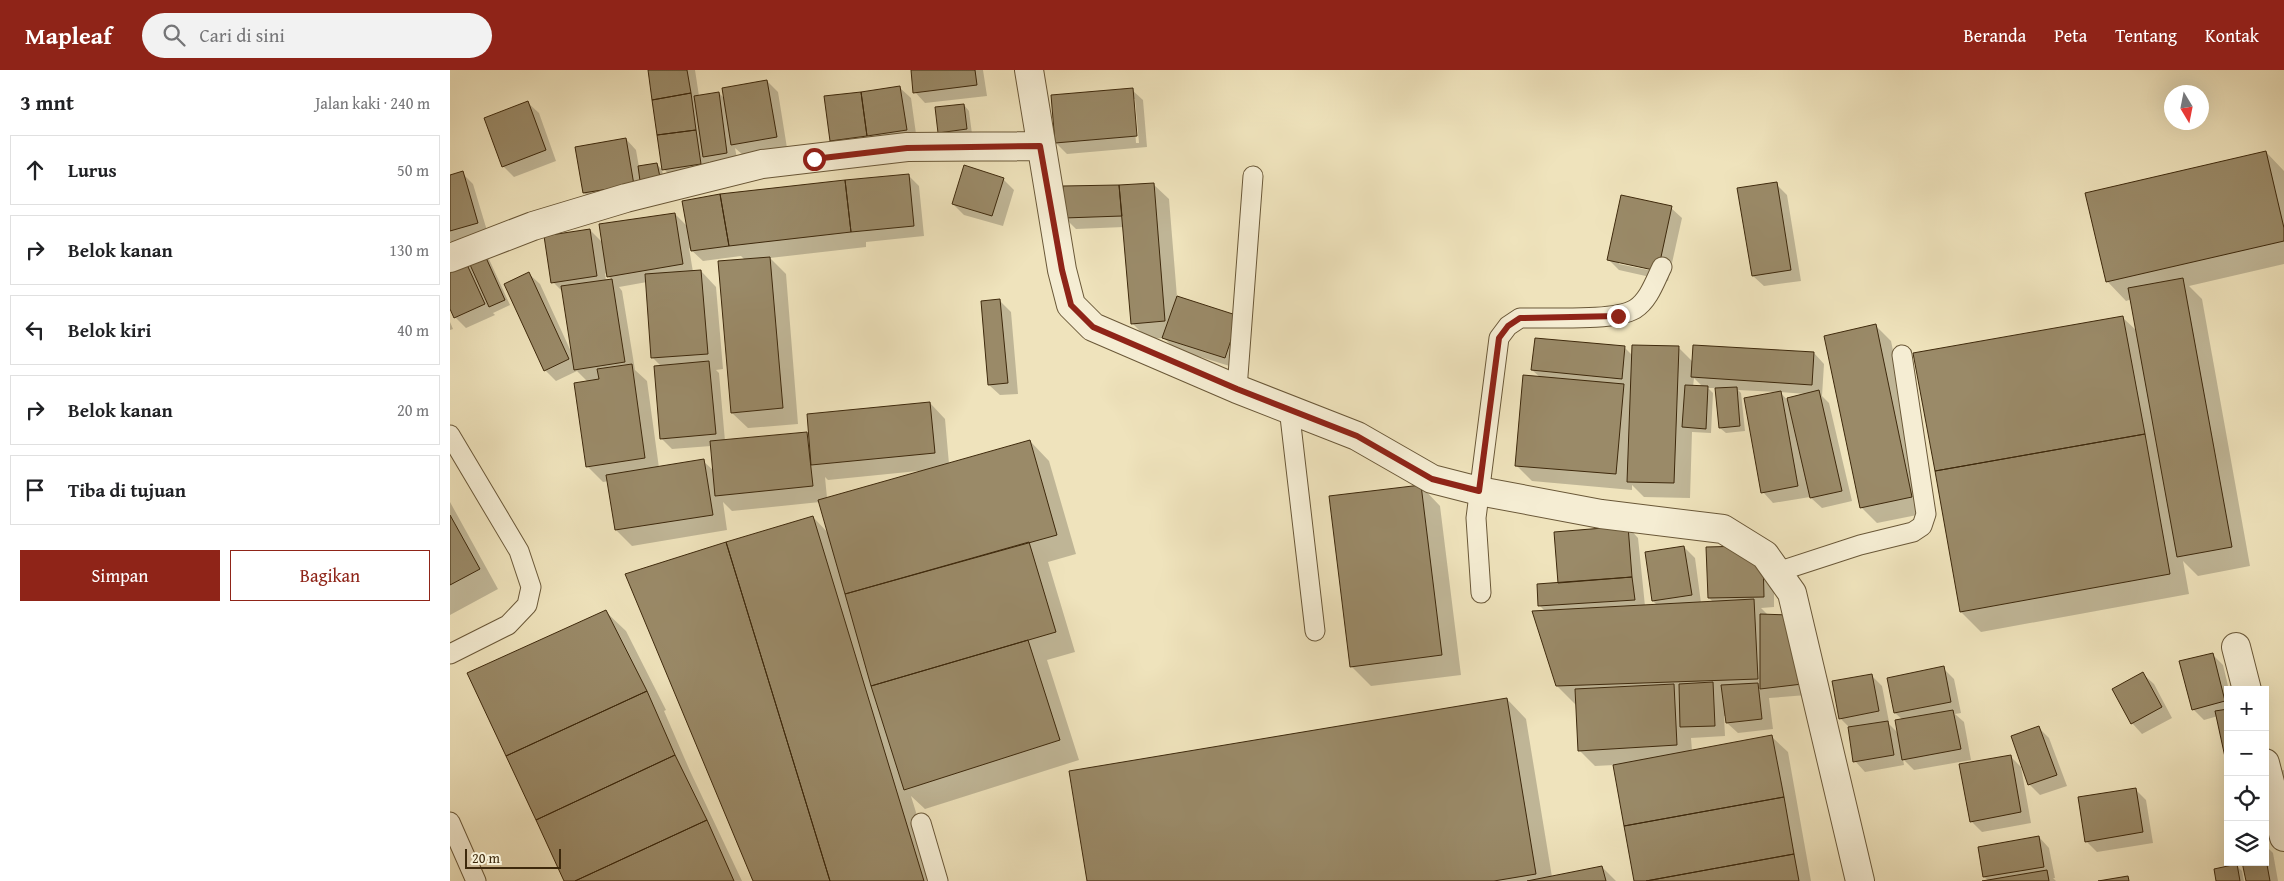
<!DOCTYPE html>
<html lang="id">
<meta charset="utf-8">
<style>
body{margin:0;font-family:"Gentium Book Plus",serif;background:#f2f2f2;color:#202124}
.controls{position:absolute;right:15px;bottom:15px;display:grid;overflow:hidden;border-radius:0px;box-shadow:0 5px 20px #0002}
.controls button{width:45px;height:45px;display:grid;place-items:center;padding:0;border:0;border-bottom:1px solid #e0e0e0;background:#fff;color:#202124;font:25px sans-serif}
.compass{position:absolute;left:1714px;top:15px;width:45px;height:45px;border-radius:50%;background:#fff;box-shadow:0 5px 20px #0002;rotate:170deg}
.scale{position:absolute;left:15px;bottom:12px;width:96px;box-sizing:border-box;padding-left:5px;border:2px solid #3e290c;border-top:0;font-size:14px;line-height:18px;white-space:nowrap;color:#3e290c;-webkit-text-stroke:4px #f5edd3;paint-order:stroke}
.stop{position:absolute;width:15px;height:15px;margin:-11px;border:4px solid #8f2418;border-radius:50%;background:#fff}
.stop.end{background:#8f2418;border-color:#fff;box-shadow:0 1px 5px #0008}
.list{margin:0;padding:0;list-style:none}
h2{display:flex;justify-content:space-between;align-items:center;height:65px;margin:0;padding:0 20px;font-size:21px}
h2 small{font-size:16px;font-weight:400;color:#757577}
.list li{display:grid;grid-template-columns:32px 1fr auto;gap:15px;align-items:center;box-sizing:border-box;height:70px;margin:0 10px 10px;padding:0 10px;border:1px solid #e0e0e0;border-radius:0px}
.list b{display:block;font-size:19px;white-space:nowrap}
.list em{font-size:16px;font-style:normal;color:#757577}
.actions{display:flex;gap:10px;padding:15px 20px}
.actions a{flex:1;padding:11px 0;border:1px solid #8f2418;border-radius:0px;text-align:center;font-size:18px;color:#8f2418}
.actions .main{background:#8f2418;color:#fff}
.icon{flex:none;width:28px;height:28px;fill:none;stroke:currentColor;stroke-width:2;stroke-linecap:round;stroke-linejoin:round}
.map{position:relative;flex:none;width:1834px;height:811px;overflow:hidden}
header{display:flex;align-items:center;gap:30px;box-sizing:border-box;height:70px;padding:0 25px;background:#8f2418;color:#fff}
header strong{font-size:24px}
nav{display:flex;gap:28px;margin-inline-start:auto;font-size:18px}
.search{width:350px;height:45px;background:#f2f2f2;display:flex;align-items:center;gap:12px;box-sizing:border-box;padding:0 18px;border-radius:28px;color:#757577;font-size:19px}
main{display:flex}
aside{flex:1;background:#fff}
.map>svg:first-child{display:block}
.shadow{fill:#0003;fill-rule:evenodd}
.building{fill:#9a8a68;stroke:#3e290c}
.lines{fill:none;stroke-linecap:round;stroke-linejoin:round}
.service-casing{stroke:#6a5838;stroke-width:21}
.minor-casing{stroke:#6a5838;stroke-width:30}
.service{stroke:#f5edd3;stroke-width:19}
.minor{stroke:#f5edd3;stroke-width:28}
.route{stroke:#8f2418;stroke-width:6}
</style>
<header>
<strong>Mapleaf</strong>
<div class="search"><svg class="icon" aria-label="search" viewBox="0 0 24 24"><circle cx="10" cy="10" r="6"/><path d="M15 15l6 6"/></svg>Cari di sini</div>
<nav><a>Beranda</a><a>Peta</a><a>Tentang</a><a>Kontak</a></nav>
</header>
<main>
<aside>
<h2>3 mnt<small>Jalan kaki · 240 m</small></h2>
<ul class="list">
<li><svg class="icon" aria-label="ahead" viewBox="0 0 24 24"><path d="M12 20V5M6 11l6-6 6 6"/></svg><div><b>Lurus</b></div><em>50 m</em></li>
<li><svg class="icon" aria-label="right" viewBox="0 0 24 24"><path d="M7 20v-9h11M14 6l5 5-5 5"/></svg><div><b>Belok kanan</b></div><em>130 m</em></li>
<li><svg class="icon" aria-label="left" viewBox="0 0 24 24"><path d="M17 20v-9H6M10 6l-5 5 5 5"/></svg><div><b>Belok kiri</b></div><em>40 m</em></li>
<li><svg class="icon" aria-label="right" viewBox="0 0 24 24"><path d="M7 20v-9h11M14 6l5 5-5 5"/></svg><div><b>Belok kanan</b></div><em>20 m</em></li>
<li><svg class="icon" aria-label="arrive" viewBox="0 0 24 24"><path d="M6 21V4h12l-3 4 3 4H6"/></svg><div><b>Tiba di tujuan</b></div></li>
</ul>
<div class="actions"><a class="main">Simpan</a><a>Bagikan</a></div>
</aside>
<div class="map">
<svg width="1834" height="811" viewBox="0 0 1834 811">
<rect width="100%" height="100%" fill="#efe3bc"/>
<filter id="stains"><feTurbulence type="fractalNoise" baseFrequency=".004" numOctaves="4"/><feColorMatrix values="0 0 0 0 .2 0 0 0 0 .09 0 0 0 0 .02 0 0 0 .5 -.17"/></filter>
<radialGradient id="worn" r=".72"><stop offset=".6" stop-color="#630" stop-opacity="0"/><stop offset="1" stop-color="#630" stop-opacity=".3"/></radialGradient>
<path class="shadow" d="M199,0H245L249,26L269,23L275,29L317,11L328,22L337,78L293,85L285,78L288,94L265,97L259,91L261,105L224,110L214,99Z
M462,0H533L537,26L475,33L465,22Z
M450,18L461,28L467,71L392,81L381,71Z
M682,20L693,30L697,77L617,84L606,73ZM683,29H685L689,73H686Z
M78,33L89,43L106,91L64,107L53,96Z
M514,35L519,41L522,64L494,68L489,62Z
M176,69L186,80L189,97L207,94L212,100L214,112L145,133L134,123Z
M1816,82L1834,101V194L1739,216L1752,229L1800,496L1748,506L1733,491L1739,524L1531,562L1511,542L1465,284L1672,247L1688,262L1682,229L1676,231L1657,211Z
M12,103L23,114L38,164L3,174L0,171V106Z
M458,105L469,116L474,166L416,172V177L320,188L336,204L348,354L298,358L282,343L295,190L291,186L253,191L239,178L243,202L251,201L266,217L273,299L266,300L269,303L275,371L357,363L360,367L480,333L495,349L499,394L580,371L599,391L626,484L598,492L625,582L597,590L629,690L475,739L461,726L487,811H305L363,447L379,464L370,432L282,441L273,432L277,460L182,476L166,460L159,411L153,412L137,396L138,312L127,301L106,311L95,300L79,204L90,214L123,286L114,223L103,212L140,160L153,173L225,144L238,157ZM155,203L162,210L156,211ZM197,212L203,288L212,297L211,368L222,379L261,376L264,401L253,391L209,398L197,311L185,300L172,221L169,217ZM468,401V402L377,428L375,407L378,410Z
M553,109L564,120L553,156L514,145L503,134Z
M703,114L719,129L727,227L789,247L786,298L725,279L714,268L698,269L682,253L674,157L626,159L615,148Z
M1326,114L1337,125L1351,211L1314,216L1303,206Z
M1221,138L1232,148L1218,211L1169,200L1158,189ZM1169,191L1214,201L1213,203L1169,194Z
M38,187L60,235L43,243L45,245L16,258L5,247L0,236L13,189L23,199L19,189Z
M550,231L561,242L568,324L550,325L539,315Z
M0,252L3,259L0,260Z
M1426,256L1441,271L1477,443L1427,453L1411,437Z
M1228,277L1243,292L1364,283L1374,294L1372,326L1379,333L1402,431L1372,438L1360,427L1323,433L1313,422L1327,322L1288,320L1291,323L1295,361L1276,363L1270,358L1267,318H1258L1263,323L1261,363L1242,362L1240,428L1194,427L1182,415V420L1082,411L1066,395L1091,308L1082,300L1175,278L1183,286ZM1244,308L1253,317H1243ZM1330,322L1356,324L1339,332Z
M971,416L990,436L1011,605L921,616L901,596Z
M0,432L48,519L0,545Z
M1178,457L1188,468L1195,536L1207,535L1203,531L1234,477L1245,488L1251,533L1263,532L1259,528L1295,477L1324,501V537L1311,538L1319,546L1370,624L1319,628L1323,659L1288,663L1277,653L1276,646H1274L1275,666L1241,668L1242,681L1322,667L1338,682L1361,811H1185L1164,695L1145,696L1130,681L1127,636L1107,616L1095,541L1090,536L1109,514Z
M156,542L176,561L216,640L214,641L240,701L292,811H116Z
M1762,584L1773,595L1779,620L1778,695L1768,646L1754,650L1743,639Z
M1493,598L1504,609L1511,643L1505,644L1514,652L1521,690L1464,700L1453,689L1454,695L1415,702L1405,691L1399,657L1390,648L1421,605L1432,616L1439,652H1437L1448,663L1453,650L1445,643L1439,609Z
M1693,604L1704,614L1722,648L1692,664L1682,653Z
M1057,629L1076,649L1102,807L1152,797L1166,811H639Z
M1589,658L1599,668L1617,716L1590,725L1579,714Z
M1560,686L1571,697L1581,753L1532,762L1521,751Z
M1834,700V736L1824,702Z
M1685,719L1696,730L1703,773L1647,782L1636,771Z
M1589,767L1599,778L1605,808H1603L1606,811H1539L1534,807L1530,778Z
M1815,775L1823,783L1828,811H1797L1815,792Z
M1787,796L1792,801L1794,811H1767Z"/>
<path class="building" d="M198,0H237L241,23L202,30Z
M461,0H525L527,15L463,23Z
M317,10L327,67L281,75L272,18Z
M450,16L457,60L417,66L411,22Z
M683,18L687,66L605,73L601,25Z
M269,22L277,83L253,87L244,26Z
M411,22L417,66L380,71L374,26Z
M241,23L246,60L207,65L202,30Z
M78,31L96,80L52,97L34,48Z
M514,34L517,59L488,63L485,37Z
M246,60L251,94L212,100L207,65Z
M176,68L184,115L133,123L125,77Z
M1816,81L1834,158V171L1656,212L1635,123Z
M207,93L210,107L190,111L188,96Z
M514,95L554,108L542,146L502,134Z
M13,101L28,153L0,161V105Z
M459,104L464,156L401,162L395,110Z
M395,110L401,162L279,176L270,124Z
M1327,112L1341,200L1302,206L1287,118Z
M704,113L715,251L681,254L669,115Z
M669,115L672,146L614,148L613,116Z
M270,124L279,176L241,181L232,131Z
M1171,125L1222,136L1208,201L1157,190Z
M225,143L233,194L157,207L149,154Z
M140,159L147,206L101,213L94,166Z
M33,181L55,230L39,237L17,188Z
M320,187L333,338L281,343L268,191Z
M14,188L35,234L4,248L0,239V194Z
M251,200L258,284L201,288L195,204Z
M79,202L119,289L94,301L54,214Z
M1733,208L1782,477L1727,487L1678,218Z
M162,209L175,292L124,300L111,216Z
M727,226L789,246L775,288L712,268Z
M550,229L558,313L538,315L531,231Z
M1673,246L1695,364L1485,401L1463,283Z
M1426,254L1462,427L1410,438L1374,266Z
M1085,268L1175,276L1172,309L1081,300Z
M1182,275L1229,276L1224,413L1177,412Z
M1243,275L1364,282L1362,315L1241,307Z
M259,291L266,364L210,369L204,296Z
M182,294L195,388L136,397L124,313L149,309L147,299Z
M1073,305L1174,314L1166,404L1065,396Z
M1235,315L1258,316L1256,359L1232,357Z
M1287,317L1290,356L1269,358L1265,318Z
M1369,320L1392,421L1360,428L1337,328Z
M1331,321L1348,416L1311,423L1294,328Z
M480,332L485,383L361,395L357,344Z
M357,362L363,416L265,426L260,371Z
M1695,364L1720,504L1510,542L1485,401Z
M580,370L607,465L395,524L368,430Z
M254,389L263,445L165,460L156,405Z
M971,415L992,585L900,597L879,426Z
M0,445L30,499L0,515Z
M363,446L474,811H380L276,472Z
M1178,456L1182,507L1108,513L1104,462Z
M276,472L380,811H303L175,504Z
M579,472L606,562L421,616L395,524Z
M1234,476L1242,525L1202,531L1195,482Z
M1296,476V490L1313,489L1314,527L1258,528L1256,477Z
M1182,507L1185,530L1088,536L1087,514Z
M1304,529L1308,609L1106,616L1082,541Z
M156,540L197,621L56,686L17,603Z
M1310,544L1339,545L1361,613L1310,619Z
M578,570L610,670L454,720L421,616Z
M1763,583L1775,631L1742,640L1729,591Z
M1494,596L1501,632L1444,643L1437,608Z
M1693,602L1712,637L1681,654L1662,619Z
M1422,604L1429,641L1389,649L1382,611Z
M1263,612L1265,656L1230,657L1229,614Z
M1308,613L1312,649L1276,653L1271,615Z
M1224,614L1227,675L1128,681L1125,619Z
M197,621L225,685L86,750L56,686Z
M1057,628L1086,804L1044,811H637L619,701Z
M1778,639V701L1765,641Z
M1503,640L1511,679L1452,690L1445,650Z
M1438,651L1444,685L1403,692L1398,657Z
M1589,656L1607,705L1578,715L1561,666Z
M1322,665L1334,727L1174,756L1163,695Z
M225,685L257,750L125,811H114L86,750Z
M1561,685L1571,742L1520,752L1509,694Z
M1686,718L1693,762L1635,772L1628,727Z
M1334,727L1344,784L1196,811H1184L1174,756Z
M257,750L284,811H125Z
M1589,766L1594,797L1533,807L1528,777Z
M1344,784L1349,811H1196Z
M1815,784L1820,811H1796L1792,792H1815Z
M1787,794L1790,811H1766L1764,799Z
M1152,796L1156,811H1077Z
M1597,800L1599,811H1532Z
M1678,806L1679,811H1648Z"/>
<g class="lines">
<g class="service-casing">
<path id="service" d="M787,319L803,106
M839,338L865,561
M0,365L69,481L81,517L77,535L58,555L0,584
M1327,502L1410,475L1463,462L1472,456L1476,444L1452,285
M1031,523L1026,448L1049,268L1058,256L1070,248C1098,247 1163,252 1185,239C1199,230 1205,211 1212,197
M0,752L26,811
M471,753L488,811"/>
</g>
<g class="minor-casing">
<path id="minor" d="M579,0L612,200L621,235L643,257L787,319L907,366L982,409L1029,421L1151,444L1273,459L1315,485L1342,523L1410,811
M0,188L83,156L176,128L312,94L457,77L590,76
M1786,577L1797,620
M1815,693L1834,767"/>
</g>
<use href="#service" class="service"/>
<use href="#minor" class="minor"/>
</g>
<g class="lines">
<path class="route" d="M364,89L457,78L590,76L612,200L621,235L643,257L787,319L907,366L982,409L1029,421L1049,268L1058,256L1070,248L1168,246"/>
</g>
<rect width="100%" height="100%" filter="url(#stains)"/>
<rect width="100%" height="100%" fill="url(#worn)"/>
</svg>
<div class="controls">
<button>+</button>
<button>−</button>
<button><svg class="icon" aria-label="locate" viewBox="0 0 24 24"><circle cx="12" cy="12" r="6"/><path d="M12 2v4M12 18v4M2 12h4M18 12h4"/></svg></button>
<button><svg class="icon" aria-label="layers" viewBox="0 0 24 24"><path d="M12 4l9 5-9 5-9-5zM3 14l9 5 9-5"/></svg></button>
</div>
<svg class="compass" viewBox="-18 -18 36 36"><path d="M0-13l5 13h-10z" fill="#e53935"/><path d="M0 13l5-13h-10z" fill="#757577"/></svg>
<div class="scale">20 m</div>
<div class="stop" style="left:364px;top:89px"></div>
<div class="stop end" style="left:1168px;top:246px"></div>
</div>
</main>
